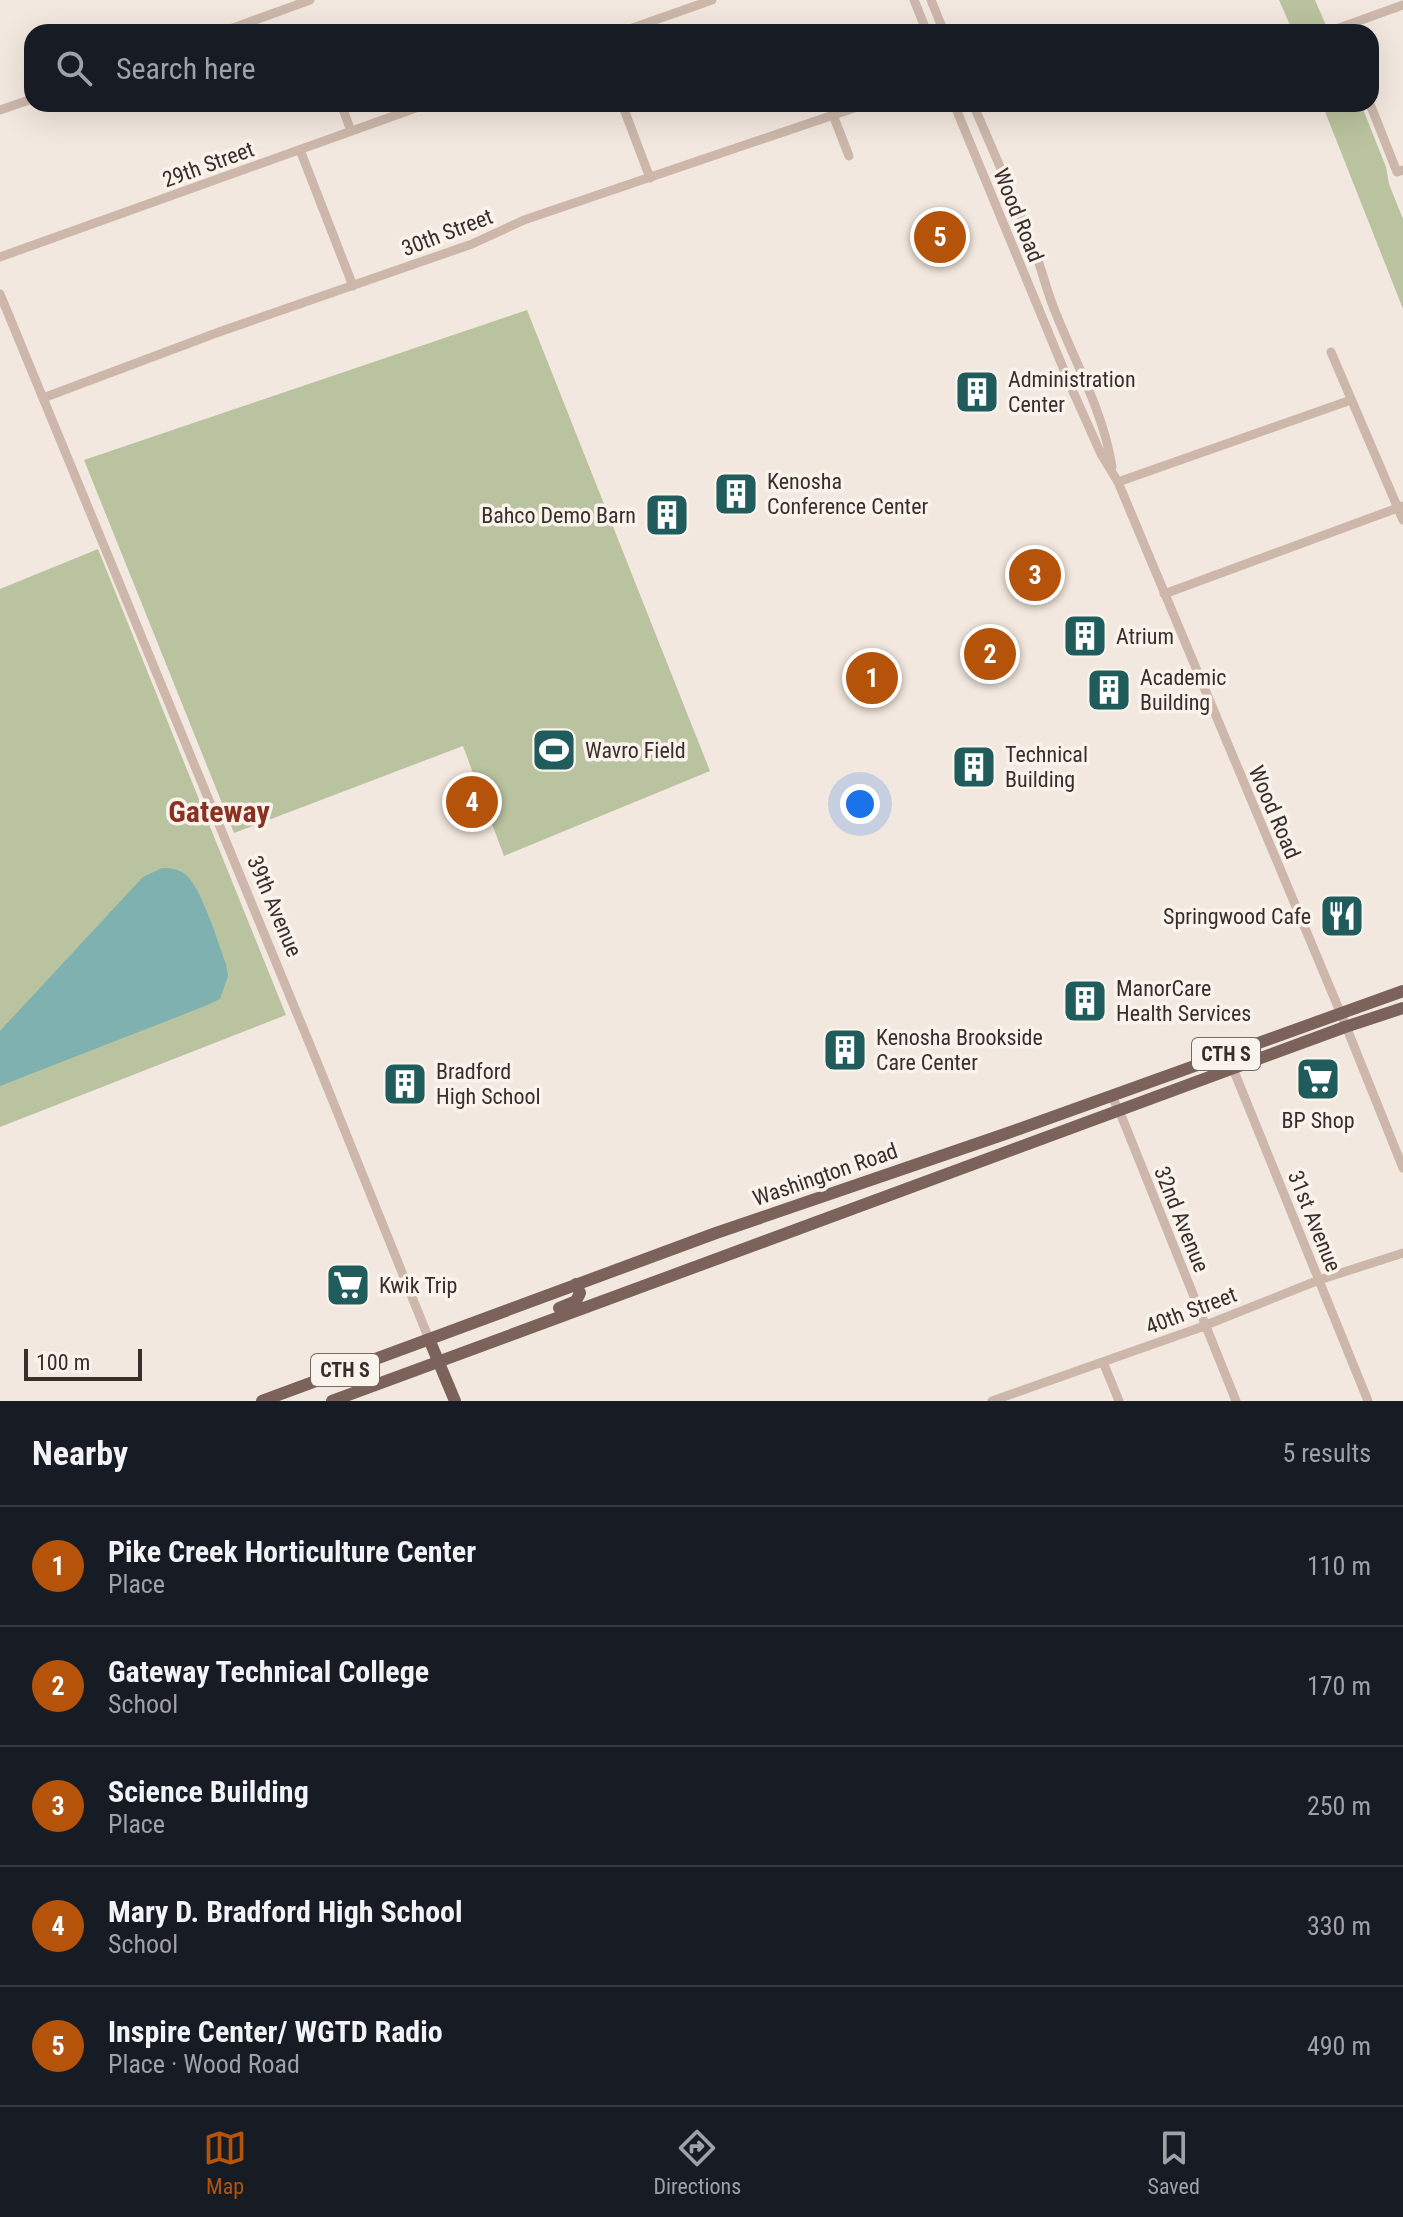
<!DOCTYPE html>
<meta charset="utf-8">
<style>
body{margin:0;font-family:"Roboto Condensed",sans-serif;background:#20242c;color:#f1f3f6}
.scale{position:absolute;left:24px;bottom:20px;width:118px;box-sizing:border-box;padding-left:8px;border:4px solid #3a2e2a;border-top:0;font-size:22px;line-height:28px;white-space:nowrap;color:#3a2e2a;-webkit-text-stroke:6px #faf3ec;paint-order:stroke}
.you{position:absolute;left:860px;top:804px;width:28px;height:28px;margin:-20px;border:6px solid #fff;border-radius:50%;background:#1a73e8;box-shadow:0 0 0 12px #1a73e833}
.badge{display:grid;place-items:center;width:52px;height:52px;border-radius:50%;background:#b45309;color:#fff;font-size:26px;font-weight:700}
.pin{position:absolute;translate:-50% -50%;border:4px solid #fff;box-shadow:0 2px 8px #0006}
.list{margin:0;padding:0;list-style:none}
h2{display:flex;justify-content:space-between;align-items:center;height:104px;margin:0;padding:0 32px;font-size:34px}
h2 small{font-size:26px;font-weight:400;color:#9ea1a6}
.list li{display:grid;grid-template-columns:52px 1fr auto;gap:24px;align-items:center;box-sizing:border-box;height:120px;padding:0 32px;border-top:2px solid #363941}
.list b{display:block;font-size:30px;white-space:nowrap}
.list p{margin:0;font-size:26px;white-space:nowrap;color:#9ea1a6}
.list em{font-size:26px;font-style:normal;color:#9ea1a6}
.icon{flex:none;width:44px;height:44px;fill:none;stroke:currentColor;stroke-width:2;stroke-linecap:round;stroke-linejoin:round}
.map{position:relative;flex:none;width:1403px;height:1401px;overflow:hidden}
.search{position:absolute;background:#171b24;box-shadow:0 8px 32px #0002;left:24px;right:24px;top:24px;height:88px;display:flex;align-items:center;gap:20px;box-sizing:border-box;padding:0 28px;border-radius:24px;color:#9ea1a6;font-size:30px}
.sheet{height:704px;background:#171b24}
nav{display:flex;justify-content:space-around;align-items:center;box-sizing:border-box;height:112px;border-top:2px solid #363941;background:#171b24;font-size:22px;color:#9ea1a6}
nav a{display:grid;justify-items:center;gap:4px}
nav .on{color:#b45309}
.map>svg:first-child{display:block}
.green{fill:#bac39f}
.water{fill:#7eb1af}
.lines{fill:none;stroke-linecap:round;stroke-linejoin:round}
.minor{stroke:#ccb7aa;stroke-width:9}
.major{stroke:#7b635b;stroke-width:12}
.labels{text-anchor:middle;stroke-width:7;stroke-linejoin:round;paint-order:stroke}
.shield{fill:#faf3ec;stroke:#746964;stroke-width:2}
.shield-label{font-size:20px;font-weight:bold;fill:#3a2e2a}
.street-label{font-size:22px;fill:#3a2e2a;stroke:#faf3ec}
.poi-label{font-size:22px;fill:#3a2e2a;stroke:#faf3ec;text-anchor:start}
.district-label{font-size:30px;font-weight:bold;fill:#8a3222;stroke:#faf3ec}
</style>
<div class="map">
<svg width="1403" height="1401" viewBox="0 0 1403 1401">
<rect width="100%" height="100%" fill="#f3e8df"/>
<path class="green" d="M1279,0H1315L1329,32H1293Z
M1322,104H1361L1386,167L1389,184L1403,219V309Z
M527,310L710,771L504,856L463,746L234,833L84,460Z
M98,549L286,1015L0,1127V589Z"/>
<path class="water" d="M162,868C171,868 179,869 186,875C202,889 218,943 226,964L228,976L220,999L205,1006L0,1086V1031L143,877Z"/>
<g class="lines">
<path class="minor" d="M914,0L927,32
M931,0L944,32
M222,32L310,0
M621,32L712,0
M1340,32L1339,28L1403,5
M341,104L351,131
M622,104L650,178
M954,104L1071,387L1101,454L1118,482L1341,1014L1403,1168
M973,104C994,153 1016,202 1035,252C1043,273 1048,296 1057,316C1077,366 1104,414 1112,467
M1370,104L1397,172L1403,170
M0,110L32,99
M833,115L849,156
M300,150L353,286
M0,257L427,104
M0,294L315,1057L429,1339
M1331,352L1403,520
M43,398L219,332L472,244L524,220L866,104
M1118,482L1351,400
M1164,594L1403,506
M1227,1054L1368,1401
M1111,1096L1119,1110L1236,1401
M1103,1362L1119,1401
M992,1401L1196,1329L1319,1280L1403,1253"/>
<path class="major" d="M559,1308L576,1301L580,1293L576,1284
M429,1339L455,1401
M262,1401L716,1233L1005,1134L1403,991
M332,1401L1345,1027L1403,1008"/>
</g>
<defs>
<g id="building-square" transform="scale(2.3)"><rect x="-9" y="-9" width="18" height="18" rx="4" fill="#1f5c5b" stroke="#faf3ec"/><path d="M-4-6H4V6H1V3H-1V6H-4ZM-2.5-4.3h1.7v1.8h-1.7ZM.8-4.3h1.7v1.8H.8ZM-2.5-1h1.7V.8h-1.7ZM.8-1h1.7V.8H.8Z" fill="#fff"/></g>
<g id="stadium-square" transform="scale(2.3)"><rect x="-9" y="-9" width="18" height="18" rx="4" fill="#1f5c5b" stroke="#faf3ec"/><path d="M0-5a6.5 5 0 1 0 0 10a6.5 5 0 1 0 0-10ZM-3.5-1.8h7v3.6h-7Z" fill="#fff"/></g>
<g id="restaurant-square" transform="scale(2.3)"><rect x="-9" y="-9" width="18" height="18" rx="4" fill="#1f5c5b" stroke="#faf3ec"/><path d="M-5-6h1v4h1v-4h1v4h1v-4h1v5L-1.5 .5V6h-2V.5L-5-1ZM5-6V6H3V1.5H1.5Q1.5-4 5-6Z" fill="#fff"/></g>
<g id="supermarket-square" transform="scale(2.3)"><rect x="-9" y="-9" width="18" height="18" rx="4" fill="#1f5c5b" stroke="#faf3ec"/><path d="M-6-5.5h2.5l.6 2H6L4.5 2H-2.5L-4.4-4H-6ZM-1.5 3.2a1.3 1.3 0 1 0 .1 0ZM3 3.2a1.3 1.3 0 1 0 .1 0Z" fill="#fff"/></g>
</defs>
<g fill-rule="evenodd">
<use href="#building-square" x="977" y="392"/>
<use href="#building-square" x="736" y="494"/>
<use href="#building-square" x="667" y="515"/>
<use href="#building-square" x="1085" y="636"/>
<use href="#building-square" x="1109" y="690"/>
<use href="#stadium-square" x="554" y="750"/>
<use href="#building-square" x="974" y="767"/>
<use href="#restaurant-square" x="1342" y="916"/>
<use href="#building-square" x="1085" y="1001"/>
<use href="#building-square" x="845" y="1050"/>
<use href="#supermarket-square" x="1318" y="1079"/>
<use href="#building-square" x="405" y="1084"/>
<use href="#supermarket-square" x="348" y="1285"/>
</g>
<g class="labels">
<g class="shield">
<rect x="1192" y="1038" width="68" height="32" rx="6"/>
<rect x="311" y="1354" width="68" height="32" rx="6"/>
</g>
<g class="shield-label">
<text x="1226" y="1061">CTH S</text>
<text x="345" y="1377">CTH S</text>
</g>
<g class="street-label">
<text transform="translate(208 164) rotate(-20)" y="8">29th Street</text>
<text transform="translate(1019 215) rotate(68)" y="8">Wood Road</text>
<text transform="translate(447 232) rotate(-21)" y="8">30th Street</text>
<text transform="translate(1275 812) rotate(67)" y="8">Wood Road</text>
<text transform="translate(275 906) rotate(67)" y="8">39th Avenue</text>
<text transform="translate(825 1174) rotate(-19)" y="8">Washington Road</text>
<text transform="translate(1182 1219) rotate(68)" y="8">32nd Avenue</text>
<text transform="translate(1315 1221) rotate(68)" y="8">31st Avenue</text>
<text transform="translate(1191 1310) rotate(-21)" y="8">40th Street</text>
</g>
<g class="poi-label">
<text x="1008" y="387">Administration<tspan x="1008" dy="25">Center</tspan></text>
<text x="767" y="489">Kenosha<tspan x="767" dy="25">Conference Center</tspan></text>
<text x="636" y="523" text-anchor="end">Bahco Demo Barn</text>
<text x="1116" y="644">Atrium</text>
<text x="1140" y="685">Academic<tspan x="1140" dy="25">Building</tspan></text>
<text x="585" y="758">Wavro Field</text>
<text x="1005" y="762">Technical<tspan x="1005" dy="25">Building</tspan></text>
<text x="1311" y="924" text-anchor="end">Springwood Cafe</text>
<text x="1116" y="996">ManorCare<tspan x="1116" dy="25">Health Services</tspan></text>
<text x="876" y="1045">Kenosha Brookside<tspan x="876" dy="25">Care Center</tspan></text>
<text x="436" y="1079">Bradford<tspan x="436" dy="25">High School</tspan></text>
<text x="1318" y="1128" text-anchor="middle">BP Shop</text>
<text x="379" y="1293">Kwik Trip</text>
</g>
<g class="district-label">
<text x="219" y="822">Gateway</text>
</g>
</g>
</svg>
<div class="scale">100 m</div>
<div class="you"></div>
<div class="pin badge" style="left:872px;top:678px">1</div>
<div class="pin badge" style="left:990px;top:654px">2</div>
<div class="pin badge" style="left:1035px;top:575px">3</div>
<div class="pin badge" style="left:472px;top:802px">4</div>
<div class="pin badge" style="left:940px;top:237px">5</div>
<div class="search"><svg class="icon" aria-label="search" viewBox="0 0 24 24"><circle cx="10" cy="10" r="6"/><path d="M15 15l6 6"/></svg>Search here</div>
</div>
<section class="sheet">
<h2>Nearby<small>5 results</small></h2>
<ul class="list">
<li><span class="badge">1</span><div><b>Pike Creek Horticulture Center</b><p>Place</p></div><em>110 m</em></li>
<li><span class="badge">2</span><div><b>Gateway Technical College</b><p>School</p></div><em>170 m</em></li>
<li><span class="badge">3</span><div><b>Science Building</b><p>Place</p></div><em>250 m</em></li>
<li><span class="badge">4</span><div><b>Mary D. Bradford High School</b><p>School</p></div><em>330 m</em></li>
<li><span class="badge">5</span><div><b>Inspire Center/ WGTD Radio</b><p>Place · Wood Road</p></div><em>490 m</em></li>
</ul>
</section>
<nav>
<a class="on"><svg class="icon" aria-label="map" viewBox="0 0 24 24"><path d="M3 6l6-2 6 2 6-2v14l-6 2-6-2-6 2zM9 4v14M15 6v14"/></svg>Map</a>
<a><svg class="icon" aria-label="directions" viewBox="0 0 24 24"><path d="M12 3l9 9-9 9-9-9zM9 14v-3h6M13 9l2 2-2 2"/></svg>Directions</a>
<a><svg class="icon" aria-label="saved" viewBox="0 0 24 24"><path d="M7 4h10v16l-5-4-5 4z"/></svg>Saved</a>
</nav>
